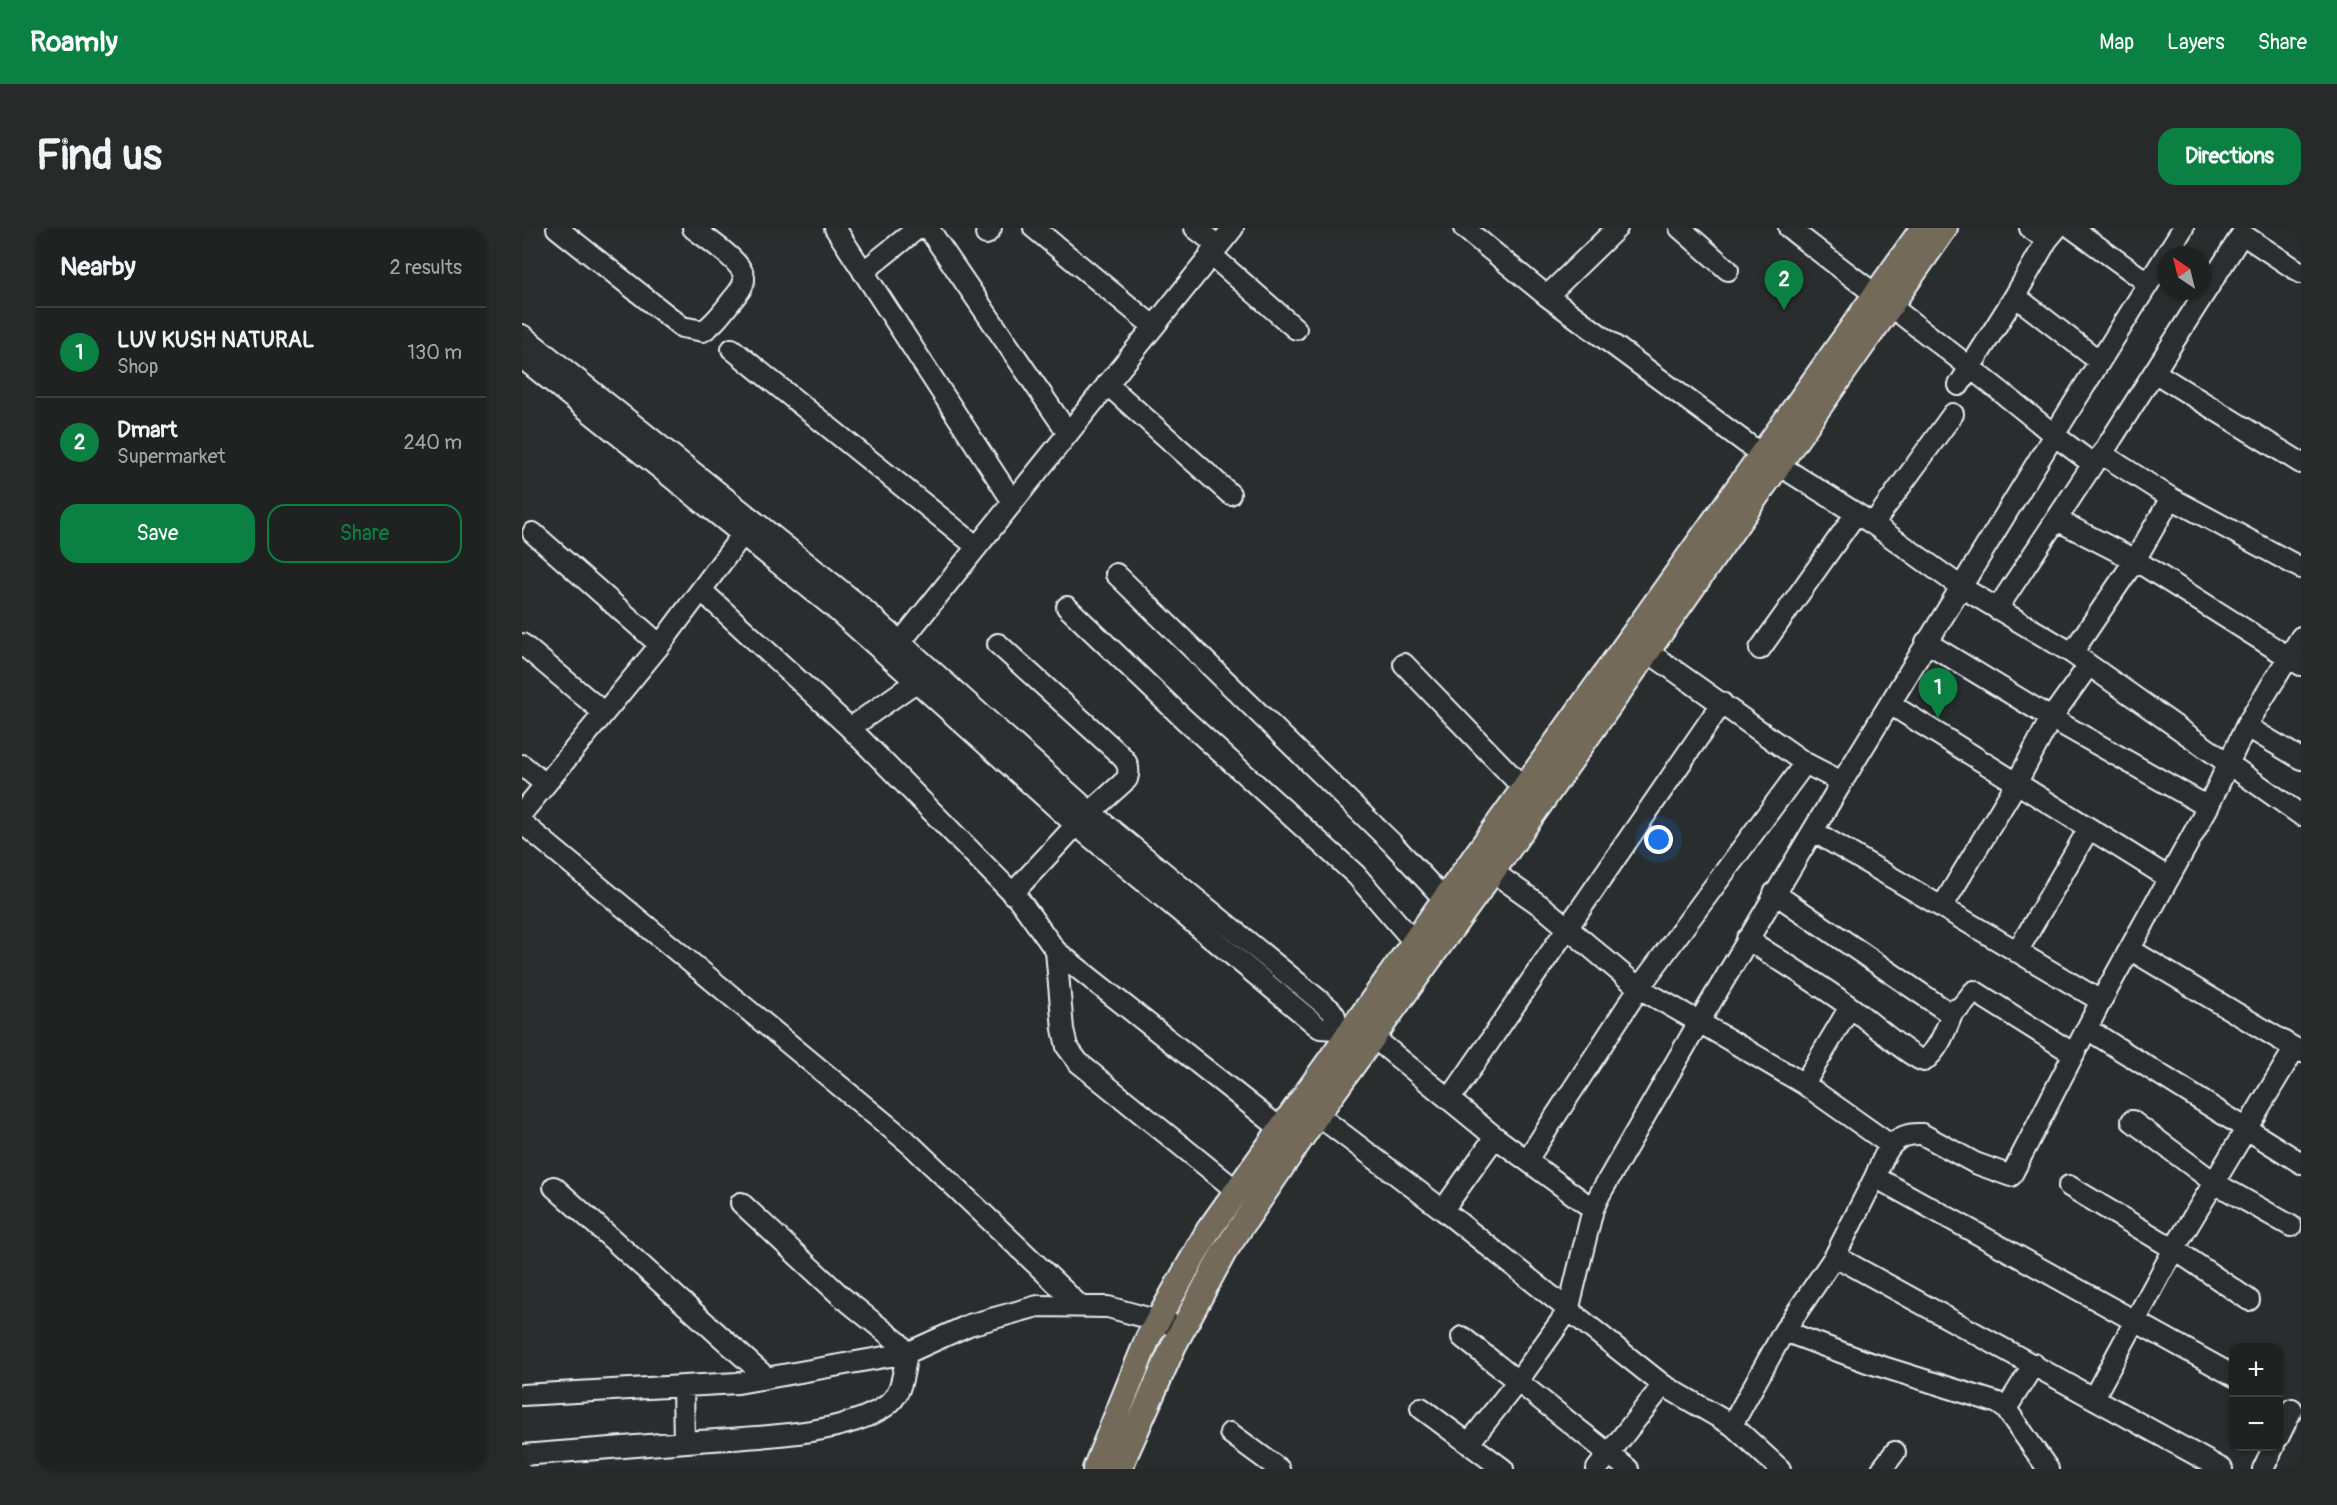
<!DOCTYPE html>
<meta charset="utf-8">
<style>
body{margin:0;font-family:Pangolin,sans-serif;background:#282a2a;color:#f1f3f6}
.controls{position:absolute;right:18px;bottom:18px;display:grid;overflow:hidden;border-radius:12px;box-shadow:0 2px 4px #0004}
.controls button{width:54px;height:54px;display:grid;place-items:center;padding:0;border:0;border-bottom:2px solid #3d3f40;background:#202222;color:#f1f3f6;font:30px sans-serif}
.compass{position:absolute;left:1635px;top:18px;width:54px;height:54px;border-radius:50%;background:#202222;box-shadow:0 2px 4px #0004;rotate:325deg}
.you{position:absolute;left:1137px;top:612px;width:21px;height:21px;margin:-15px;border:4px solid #fff;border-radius:50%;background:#1a73e8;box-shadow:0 0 0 9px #1a73e833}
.badge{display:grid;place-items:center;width:39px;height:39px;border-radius:50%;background:#0b8043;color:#fff;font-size:20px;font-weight:700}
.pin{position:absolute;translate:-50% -50px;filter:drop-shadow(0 2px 3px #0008)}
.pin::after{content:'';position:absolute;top:32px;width:21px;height:18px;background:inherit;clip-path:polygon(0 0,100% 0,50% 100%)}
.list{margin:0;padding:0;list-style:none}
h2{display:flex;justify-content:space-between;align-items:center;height:78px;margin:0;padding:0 24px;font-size:26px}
h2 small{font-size:20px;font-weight:400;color:#a2a4a5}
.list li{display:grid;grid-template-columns:39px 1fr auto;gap:18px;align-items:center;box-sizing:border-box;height:90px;padding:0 24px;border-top:2px solid #3d3f40}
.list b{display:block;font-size:22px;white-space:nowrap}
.list p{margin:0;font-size:20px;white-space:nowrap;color:#a2a4a5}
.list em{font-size:20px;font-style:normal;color:#a2a4a5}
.actions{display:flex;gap:12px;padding:18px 24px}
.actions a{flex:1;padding:14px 0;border:2px solid #0b8043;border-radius:18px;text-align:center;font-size:21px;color:#0b8043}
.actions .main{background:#0b8043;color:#fff}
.map{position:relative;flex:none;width:1779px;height:1241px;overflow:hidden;border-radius:18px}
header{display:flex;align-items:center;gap:36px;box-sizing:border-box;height:84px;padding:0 30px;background:#0b8043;color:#fff}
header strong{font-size:28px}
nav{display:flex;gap:33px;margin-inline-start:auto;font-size:21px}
.intro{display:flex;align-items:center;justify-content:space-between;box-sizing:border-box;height:144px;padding:0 36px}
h1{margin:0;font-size:42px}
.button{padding:15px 27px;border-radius:18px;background:#0b8043;color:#fff;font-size:21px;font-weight:700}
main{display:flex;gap:36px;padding:0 36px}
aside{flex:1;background:#202222;border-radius:18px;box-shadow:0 2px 4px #0004}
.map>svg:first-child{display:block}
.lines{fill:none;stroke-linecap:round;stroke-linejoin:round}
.minor-casing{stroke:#e8f1f8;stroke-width:24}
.major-casing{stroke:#e8f1f8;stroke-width:28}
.minor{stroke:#2a2d2e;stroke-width:20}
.major{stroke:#736b5a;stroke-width:24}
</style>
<header>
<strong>Roamly</strong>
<nav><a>Map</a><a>Layers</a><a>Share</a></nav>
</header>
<div class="intro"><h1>Find us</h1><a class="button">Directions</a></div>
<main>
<aside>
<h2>Nearby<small>2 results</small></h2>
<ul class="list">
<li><span class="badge">1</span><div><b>LUV KUSH NATURAL</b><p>Shop</p></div><em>130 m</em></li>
<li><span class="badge">2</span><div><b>Dmart</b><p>Supermarket</p></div><em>240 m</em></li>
</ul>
<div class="actions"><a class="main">Save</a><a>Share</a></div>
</aside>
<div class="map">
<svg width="1779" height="1241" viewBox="0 0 1779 1241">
<rect width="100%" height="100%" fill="#2a2d2e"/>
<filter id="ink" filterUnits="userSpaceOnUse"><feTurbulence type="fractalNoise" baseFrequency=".0167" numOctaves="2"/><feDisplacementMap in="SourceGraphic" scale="12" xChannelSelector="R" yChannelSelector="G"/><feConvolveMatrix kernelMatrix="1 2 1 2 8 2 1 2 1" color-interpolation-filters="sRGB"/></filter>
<g filter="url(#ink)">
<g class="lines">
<g class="minor-casing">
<path id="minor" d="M35,0L160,99L181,103C192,96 199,86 207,76C212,69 221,61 222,52C224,35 183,10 171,0
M313,0L491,274
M406,0L546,205
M512,0L631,98
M673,0L695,17
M942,0L1025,68L1239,226L1351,296L1439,359L1550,425L1779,587
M1158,0L1206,42
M1267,0C1355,69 1446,135 1532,207L1661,0
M1508,0L1525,12
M1550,0L1626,55
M464,6L469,0
M688,26L774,101
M341,44L396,0
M1025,68L1095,0
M1493,68L1577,133
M0,107L337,377L568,584L809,782L813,788L815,801
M210,121L454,318
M0,130L312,380L554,597L793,796L798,800L815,801L837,817
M1632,144L1779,235
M585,156L708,266
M1437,157L1493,68L1525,12L1535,0
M1580,226L1720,6L1779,45
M1535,292L1613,332L1779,437
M1351,296L1431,186
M11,305L138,417
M594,346L870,615L922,671
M179,362L328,500L498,673L534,723L759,901
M545,379L663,492L834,647L892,714
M1475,381L1571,236
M1404,414L1529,490L1686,579
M0,416L82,485
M476,416L594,523C604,532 609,538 605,551L554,597L490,666
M373,421L711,0
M1238,421L1333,287
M1550,425L1613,332L1649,270
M882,436L1011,570
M1368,476L1647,650
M1724,498L1779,531
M328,500L395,453
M1283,535L1320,554L1532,207L1571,236L1580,226L1649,270L1779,340
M0,537L23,556
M0,585L138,417L229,295
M0,595L388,916L558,1078
M1291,603L1579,773
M960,636L1022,680L1117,760L1177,794L1320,554
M1252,665L1423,782C1438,785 1443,774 1452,763L1552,826
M1420,679L1494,556L1529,490L1567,437
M1225,711C1260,734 1297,756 1331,781C1346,792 1388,829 1402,833C1418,820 1423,803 1431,784
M1609,722L1779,824
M534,723L541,801L545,819L557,835L715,963
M1495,724L1566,602
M1567,802L1779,935
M851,809L973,909L1071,981
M1282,856L1328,779
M928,871L1200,475
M785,879L921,982L1141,1157L1210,1197L1258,1241
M1610,893L1693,955L1769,998
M1005,932L1117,760L1283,535L1115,416
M1353,949L1313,1028L1700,1241
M1547,958L1652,1021L1727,1072
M32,959L245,1150
M921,982L973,909
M1262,1103L1345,1134L1476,1175L1484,1181L1526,1241
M940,1109L1106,1241
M1712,1148L1353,949C1363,926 1369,904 1400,906L1453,935L1489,948L1579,773L1686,579L1724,498L1779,409
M161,1159L162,1214
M0,1167L216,1155L385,1125L447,1097L516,1078L586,1079L662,1100
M1572,1169L1652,1021L1773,820
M899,1180L981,1241
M1484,1181L1512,1136
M1210,1197L1262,1103L1313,1028
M708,1205L757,1241
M1756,1210L1770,1181
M947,1215L996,1153L1046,1083L1071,981L1078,966L1177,794L1282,856L1367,916
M0,1227C59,1222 118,1218 177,1213C230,1209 320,1208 364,1178C381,1166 381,1144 385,1125L376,1114L320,1069L219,975
M1075,1241L1141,1157
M1360,1241L1373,1224
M1741,1241L1752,1218"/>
</g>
<g class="major-casing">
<path id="major" d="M573,1241L626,1110L686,1003L1401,0
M597,1241L652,1117L702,1024L795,887L971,643L1423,0"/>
</g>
<use href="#minor" class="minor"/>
<use href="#major" class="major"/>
</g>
</g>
</svg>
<div class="controls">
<button>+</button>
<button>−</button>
</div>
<svg class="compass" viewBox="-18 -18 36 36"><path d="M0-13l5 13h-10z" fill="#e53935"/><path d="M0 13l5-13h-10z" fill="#a2a4a5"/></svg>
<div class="you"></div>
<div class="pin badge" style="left:1416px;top:490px">1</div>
<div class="pin badge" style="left:1262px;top:82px">2</div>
</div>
</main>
